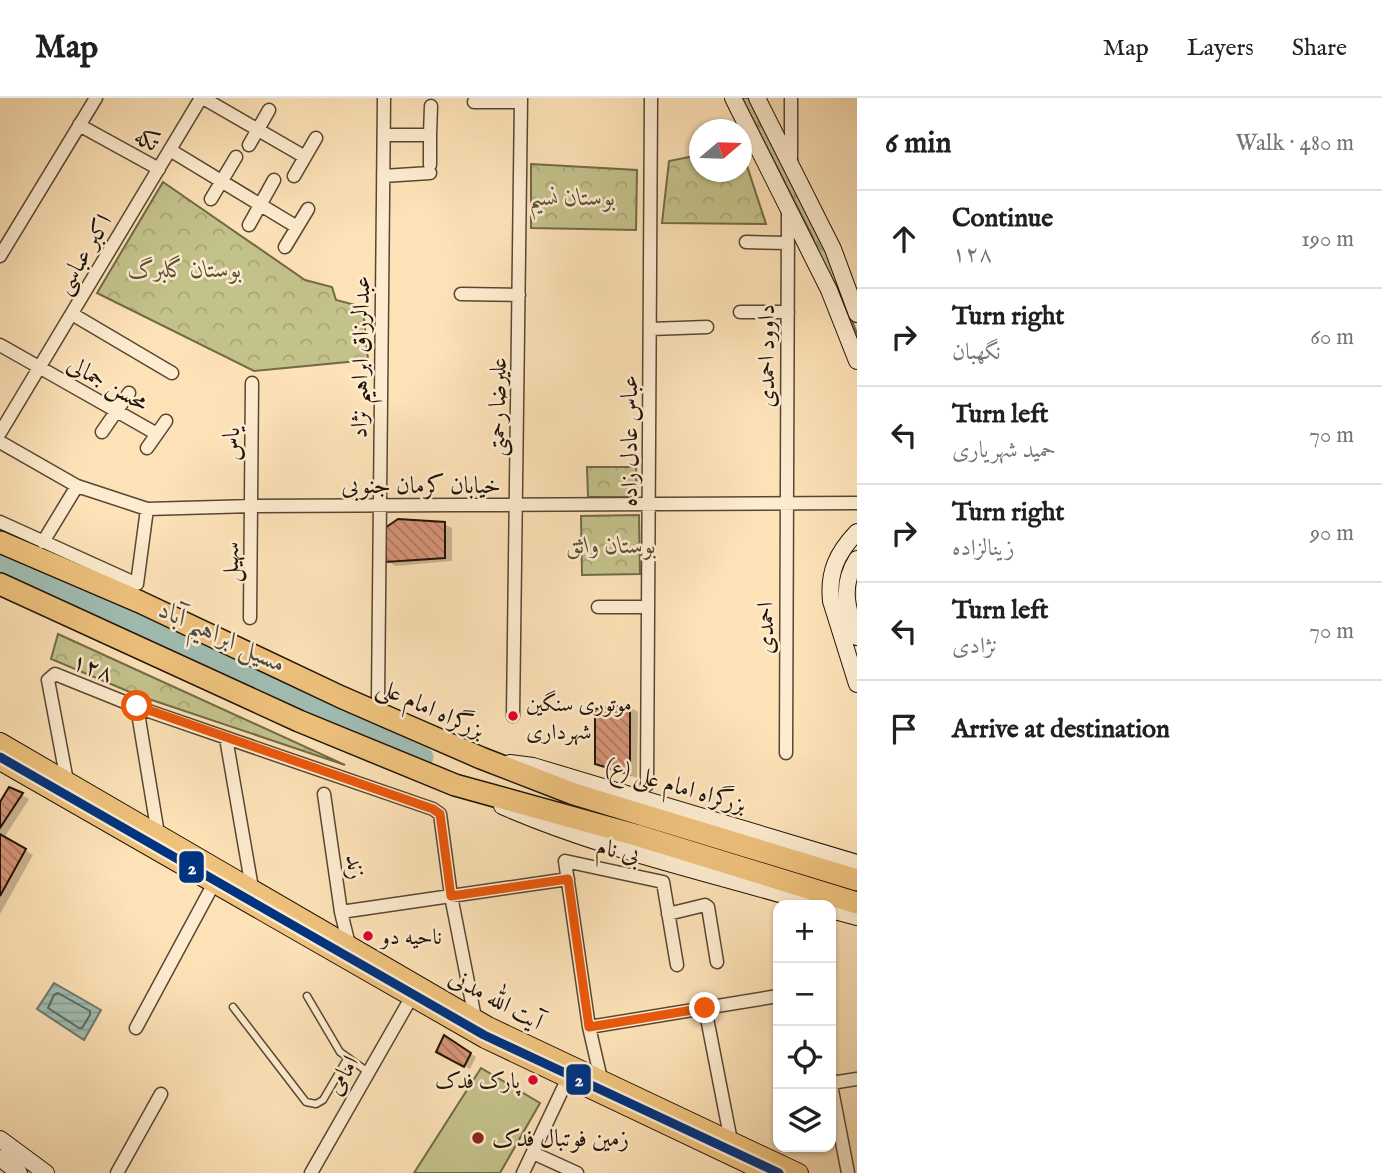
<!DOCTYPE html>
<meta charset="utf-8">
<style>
body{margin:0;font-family:"IM FELL English",Amiri,serif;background:#f2f2f2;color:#202124}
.controls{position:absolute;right:21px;bottom:21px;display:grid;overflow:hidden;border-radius:14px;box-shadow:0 2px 5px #0004}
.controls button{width:63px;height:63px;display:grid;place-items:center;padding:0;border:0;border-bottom:2px solid #e0e0e0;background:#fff;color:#202124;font:35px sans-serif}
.compass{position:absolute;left:689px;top:21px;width:63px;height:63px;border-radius:50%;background:#fff;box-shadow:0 2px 5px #0004;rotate:71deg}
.stop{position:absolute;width:21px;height:21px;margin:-16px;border:5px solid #ea580c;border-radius:50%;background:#fff}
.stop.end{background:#ea580c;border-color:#fff;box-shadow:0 2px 7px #0008}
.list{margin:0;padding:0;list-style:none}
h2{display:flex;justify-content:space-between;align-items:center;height:91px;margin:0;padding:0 28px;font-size:30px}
h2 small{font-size:23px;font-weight:400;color:#757577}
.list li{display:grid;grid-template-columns:46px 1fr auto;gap:21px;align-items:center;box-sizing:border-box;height:98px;padding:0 28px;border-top:2px solid #e0e0e0}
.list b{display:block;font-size:26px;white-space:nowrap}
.list p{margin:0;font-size:23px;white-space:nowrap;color:#757577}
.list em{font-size:23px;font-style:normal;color:#757577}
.icon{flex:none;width:38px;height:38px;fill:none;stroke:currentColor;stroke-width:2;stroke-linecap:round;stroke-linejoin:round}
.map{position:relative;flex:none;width:857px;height:1075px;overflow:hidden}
header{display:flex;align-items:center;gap:42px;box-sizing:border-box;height:98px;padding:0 35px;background:#fff;border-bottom:2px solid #e0e0e0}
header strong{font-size:33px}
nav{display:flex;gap:38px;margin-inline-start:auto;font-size:24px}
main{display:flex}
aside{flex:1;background:#fff}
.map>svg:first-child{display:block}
.grass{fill:#c4c28b;stroke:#726a48;stroke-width:2}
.forest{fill:url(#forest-firs);stroke:#726a48;stroke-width:2}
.park{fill:url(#park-crowns);stroke:#726a48;stroke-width:2}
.water{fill:url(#water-rules);stroke:#6d796d;stroke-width:2}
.shadow{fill:#0003}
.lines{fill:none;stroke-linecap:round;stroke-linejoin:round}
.shore{stroke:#60685c;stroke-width:2}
.river{stroke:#a0bdb3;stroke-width:19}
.building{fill:url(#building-back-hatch);stroke:#201305;stroke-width:2}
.lane-casing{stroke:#574732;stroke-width:9}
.street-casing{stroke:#574732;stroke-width:15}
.secondary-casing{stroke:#201305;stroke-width:18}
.primary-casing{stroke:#201305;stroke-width:20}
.highway-casing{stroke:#201305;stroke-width:24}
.lane{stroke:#feecd0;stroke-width:6}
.street{stroke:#feecd0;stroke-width:12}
.secondary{stroke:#feecd0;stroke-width:16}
.primary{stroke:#eec17c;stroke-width:18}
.highway{stroke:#eec17c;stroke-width:21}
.metro-1-casing{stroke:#feecd0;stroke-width:14}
.metro-1{stroke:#003380;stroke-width:9}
.route{stroke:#ea580c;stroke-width:9}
.bus-dot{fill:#e4002b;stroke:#feecd0;stroke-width:2.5}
.poi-dot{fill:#8f2418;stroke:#feecd0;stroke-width:2.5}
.labels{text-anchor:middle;stroke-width:5;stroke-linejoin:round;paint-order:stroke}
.bus-label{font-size:22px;fill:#201305;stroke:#feecd0;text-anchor:start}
.street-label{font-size:24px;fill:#201305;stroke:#feecd0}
.park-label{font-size:24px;font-style:italic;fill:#595034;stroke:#feecd0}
.poi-label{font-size:24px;fill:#201305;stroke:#feecd0;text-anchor:start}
.water-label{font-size:26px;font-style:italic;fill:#4d4e42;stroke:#feecd0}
.line-badge{stroke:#feecd0;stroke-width:2.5}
.badge-label{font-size:19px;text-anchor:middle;font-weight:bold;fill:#fff}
</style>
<header>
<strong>Map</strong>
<nav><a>Map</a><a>Layers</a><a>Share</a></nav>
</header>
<main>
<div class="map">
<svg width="857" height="1075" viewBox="0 0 857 1075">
<defs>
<pattern id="forest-firs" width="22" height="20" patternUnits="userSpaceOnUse" patternTransform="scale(1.75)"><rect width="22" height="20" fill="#c4c28b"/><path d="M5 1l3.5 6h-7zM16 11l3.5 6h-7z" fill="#a8a676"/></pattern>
<pattern id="park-crowns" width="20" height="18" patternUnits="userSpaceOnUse" patternTransform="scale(1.75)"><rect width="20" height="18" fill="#c4c28b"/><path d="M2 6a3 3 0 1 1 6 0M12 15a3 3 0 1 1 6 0" fill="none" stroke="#a8a676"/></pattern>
<pattern id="water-rules" width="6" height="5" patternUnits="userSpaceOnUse" patternTransform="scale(1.75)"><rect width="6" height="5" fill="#a0bdb3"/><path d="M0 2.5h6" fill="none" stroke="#8aa298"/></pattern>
<pattern id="building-back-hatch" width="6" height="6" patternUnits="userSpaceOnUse" patternTransform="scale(1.75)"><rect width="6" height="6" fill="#d79478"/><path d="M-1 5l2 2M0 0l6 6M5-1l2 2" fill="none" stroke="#ae7860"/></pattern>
</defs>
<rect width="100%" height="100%" fill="#fde2b7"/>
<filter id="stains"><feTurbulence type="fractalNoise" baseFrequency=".00286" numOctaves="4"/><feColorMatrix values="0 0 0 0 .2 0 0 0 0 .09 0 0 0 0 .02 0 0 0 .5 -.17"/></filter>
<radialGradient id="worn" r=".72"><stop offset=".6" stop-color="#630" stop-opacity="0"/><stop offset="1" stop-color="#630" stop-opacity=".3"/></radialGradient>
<path class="grass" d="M481,970L540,1005L500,1075H414Z"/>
<path class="forest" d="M742,0H751L827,154L857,236V258L812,138Z"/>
<path class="park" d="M699,57V74H741L742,57L746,65L766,126L662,125L669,63Z
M531,66L637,72L636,132L531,130Z
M163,84L305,182L332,189L336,202L363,209L368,262L254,273L97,195Z
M587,369H636L637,399H588Z
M639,417L640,476L582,477L581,418Z
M58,536L345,667L137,597L51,561Z"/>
<path class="water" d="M54,885L101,912L84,942L37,911Z"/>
<path class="shadow" d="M444,426L452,430V463L395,468L388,463Z
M630,609L638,614L637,680L596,665Z
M22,697L29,701L4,740L33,757L0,816V708Z
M444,939L476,959L470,971L439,954Z"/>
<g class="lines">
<path class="shore" d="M58,895L90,913V917L82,930H79L48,910L54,897Z"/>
<path class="river" d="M0,465L138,526L424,659"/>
</g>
<path class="building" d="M398,421L445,424V460L386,464L385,430Z
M630,607V677L595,666V611Z
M9,689L23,695L0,730V704Z
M0,736L26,751L0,798Z
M444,937L471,955L464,969L436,954Z"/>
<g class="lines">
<g class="lane-casing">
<path id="lane" d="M307,898L340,954L368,974
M233,909L306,1004L316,1006L323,1002L347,961"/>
</g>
<g class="street-casing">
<path id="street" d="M203,0L305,59
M474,4H521
M79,27L159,71
M384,37H430L431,8
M249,47L269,12
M170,52L297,129
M430,67V37
M791,67V0
M294,78L316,40
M383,78L430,75
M211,101L236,59
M249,127L274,82
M746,144L788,145
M285,149L308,111
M0,158L96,0
M461,196L519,197
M740,214H788
M72,216L172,275
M650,231L707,229
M0,247L157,336
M102,334L129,295
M0,335L201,0
M0,344L77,388L147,411L253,408L857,405
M147,350L166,323
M0,424L137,486L147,411
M43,444L77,388
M598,509H648
M250,520L252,285
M378,602L384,0
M137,609L158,736
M513,618L521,0
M226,640L252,790
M786,655L788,115
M67,683L48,582L55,576L137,609L433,711L440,716L451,798L475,920
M647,687L651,0
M324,696L341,814L349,847
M341,814L568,781
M668,816L705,807L708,809L717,864
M705,910L731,1043
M589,929L778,898
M136,930L213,787
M601,981L589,929L565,763L663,784L677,867
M831,985L857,981
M831,987L848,1075
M533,1055L577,1075
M117,1075L161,996
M311,1075L411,900
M523,1075L567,982"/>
</g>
<g class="secondary-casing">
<path id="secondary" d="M733,0L829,192L857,263
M757,0L833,151L857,216
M857,434C837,455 828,474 831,503L857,586
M857,461C840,488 847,511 857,539
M510,665L533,668L857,765
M502,708C602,752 712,775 817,807
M831,812L857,819
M0,1041L46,1075
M0,1060L19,1075"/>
</g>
<g class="primary-casing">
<path id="primary" d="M0,644L488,928L799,1075
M0,663L485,941L767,1075"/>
</g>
<g class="highway-casing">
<path id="highway" d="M0,444L140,504L341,599L481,660L574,696L857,782
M0,486L299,623L455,687L636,737L857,805"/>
</g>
<use href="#lane" class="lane"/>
<use href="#street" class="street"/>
<use href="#secondary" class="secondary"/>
<use href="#primary" class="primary"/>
<use href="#highway" class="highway"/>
<g class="metro-1-casing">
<path id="metro-1" d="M0,659L484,937L779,1075"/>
</g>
<use href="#metro-1" class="metro-1"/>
</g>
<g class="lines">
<path class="route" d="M137,608L433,711L440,716L451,798L568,781L589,929L705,910"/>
</g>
<g class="bus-dot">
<circle cx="513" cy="618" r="6"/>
<circle cx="368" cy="838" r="6"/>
<circle cx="533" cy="982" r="6"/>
</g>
<circle class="poi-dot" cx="478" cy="1040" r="7"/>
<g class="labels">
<g class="bus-label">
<text x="526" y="613">موتوری سنگین<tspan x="526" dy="28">شهرداری</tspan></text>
<text x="381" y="846">ناحیه دو</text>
<text x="520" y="990" text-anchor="end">پارک فدک</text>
</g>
<g class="street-label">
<text transform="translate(147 41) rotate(29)" y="8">تکه</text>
<text transform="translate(83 156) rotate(-59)" y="8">اکبر عباسی</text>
<text transform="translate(766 258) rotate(-90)" y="8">داوود احمدی</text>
<text transform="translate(360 259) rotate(-89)" y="8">عبدالرزاق ابراهیم نژاد</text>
<text transform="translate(108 285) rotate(29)" y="8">محسن جمالی</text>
<text transform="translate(497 309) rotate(-89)" y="8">علیرضا رحمتی</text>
<text transform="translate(629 343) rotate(-90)" y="8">عباس عادل زاده</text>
<text transform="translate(231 346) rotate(-90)" y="8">یاس</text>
<text x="421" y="395">خیابان کرمان جنوبی</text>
<text transform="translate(230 464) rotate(-89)" y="8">سهیل</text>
<text transform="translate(765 530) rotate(-90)" y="8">احمدی</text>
<text transform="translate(93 569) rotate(21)" y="8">۱۲۸</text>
<text transform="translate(431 610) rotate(24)" y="8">بزرگراه امام علی</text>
<text transform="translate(676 687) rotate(16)" y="8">بزرگراه امام علی (ع)</text>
<text transform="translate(618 752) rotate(11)" y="8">بی نام</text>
<text transform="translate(356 769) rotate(82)" y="8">زند</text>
<text transform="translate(496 901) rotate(28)" y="8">آیت الله مدنی</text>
<text transform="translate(342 977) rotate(-60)" y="8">امامی</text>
</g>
<g class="park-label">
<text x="572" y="107">بوستان نسیم</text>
<text x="185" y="179">بوستان گلبرگ</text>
<text x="611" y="455">بوستان واثق</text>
</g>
<g class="poi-label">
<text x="492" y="1048">زمین فوتبال فدک</text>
</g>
<g class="water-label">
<text transform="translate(223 538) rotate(25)" y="9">مسیل ابراهیم آباد</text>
</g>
</g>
<g class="line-badge">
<rect x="178" y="752" width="27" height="34" rx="7" fill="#003380"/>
<rect x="565" y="965" width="27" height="33" rx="7" fill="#003380"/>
</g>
<g class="badge-label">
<text x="192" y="776">2</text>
<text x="579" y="988">2</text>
</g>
<rect width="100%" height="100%" filter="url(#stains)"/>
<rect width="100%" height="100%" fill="url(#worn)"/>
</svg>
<div class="controls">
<button>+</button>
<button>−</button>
<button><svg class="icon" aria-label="locate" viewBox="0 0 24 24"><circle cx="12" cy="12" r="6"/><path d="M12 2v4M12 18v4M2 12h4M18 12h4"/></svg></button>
<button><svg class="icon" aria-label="layers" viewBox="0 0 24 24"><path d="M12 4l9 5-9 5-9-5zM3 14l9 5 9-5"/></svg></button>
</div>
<svg class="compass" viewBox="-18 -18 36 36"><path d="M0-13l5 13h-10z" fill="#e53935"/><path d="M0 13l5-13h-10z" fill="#757577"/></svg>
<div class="stop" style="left:137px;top:608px"></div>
<div class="stop end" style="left:705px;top:910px"></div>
</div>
<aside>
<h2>6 min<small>Walk · 480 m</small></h2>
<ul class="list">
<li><svg class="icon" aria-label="ahead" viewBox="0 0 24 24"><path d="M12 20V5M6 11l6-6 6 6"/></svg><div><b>Continue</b><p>۱۲۸</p></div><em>190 m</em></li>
<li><svg class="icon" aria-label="right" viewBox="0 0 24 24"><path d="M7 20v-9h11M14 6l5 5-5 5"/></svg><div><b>Turn right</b><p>نگهبان</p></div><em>60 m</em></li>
<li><svg class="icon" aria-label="left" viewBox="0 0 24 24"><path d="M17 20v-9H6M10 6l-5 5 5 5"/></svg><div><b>Turn left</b><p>حمید شهریاری</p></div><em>70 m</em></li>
<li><svg class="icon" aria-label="right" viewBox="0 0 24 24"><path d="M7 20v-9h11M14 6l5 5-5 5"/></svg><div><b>Turn right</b><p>زینالزاده</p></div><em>90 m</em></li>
<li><svg class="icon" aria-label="left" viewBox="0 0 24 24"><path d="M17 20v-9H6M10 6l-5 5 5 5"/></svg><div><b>Turn left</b><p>نژادی</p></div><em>70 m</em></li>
<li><svg class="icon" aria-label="arrive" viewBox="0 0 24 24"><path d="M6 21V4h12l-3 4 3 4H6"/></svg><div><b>Arrive at destination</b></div></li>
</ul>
</aside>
</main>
